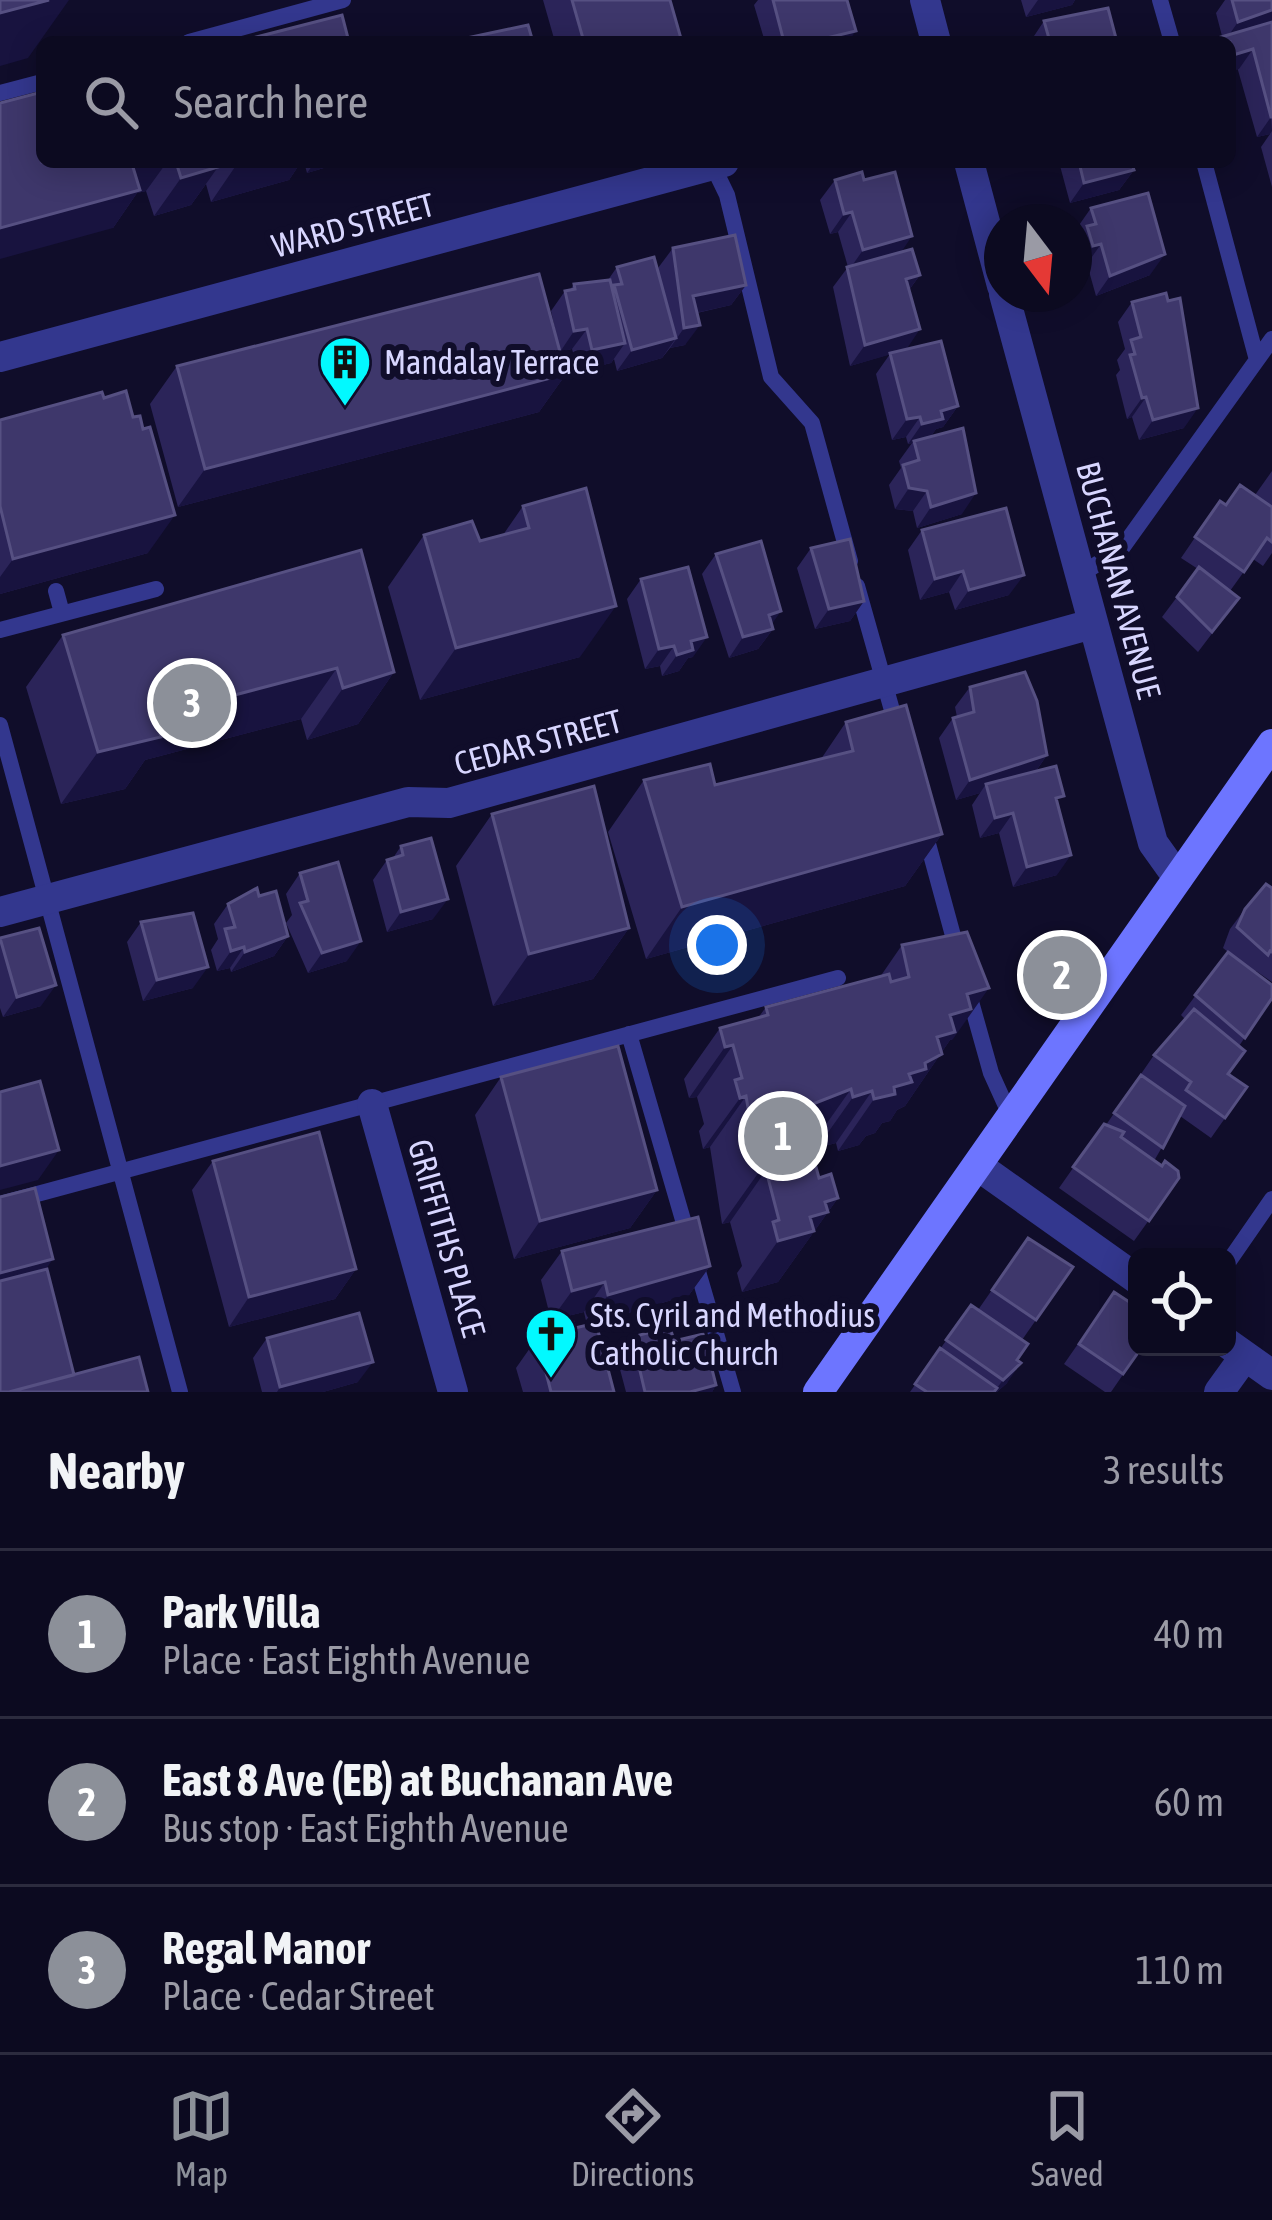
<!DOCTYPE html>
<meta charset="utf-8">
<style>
body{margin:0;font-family:"Asap Condensed",sans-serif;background:#1a182d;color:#f1f3f6}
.controls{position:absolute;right:36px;bottom:36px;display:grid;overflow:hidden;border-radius:18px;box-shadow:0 6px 30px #0003}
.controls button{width:108px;height:108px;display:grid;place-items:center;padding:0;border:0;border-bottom:3px solid #2c2b3e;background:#0c0a20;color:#f1f3f6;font:60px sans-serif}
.compass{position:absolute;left:984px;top:204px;width:108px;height:108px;border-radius:50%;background:#0c0a20;box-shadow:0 6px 30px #0003;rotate:164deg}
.you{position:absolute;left:717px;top:945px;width:42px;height:42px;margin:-30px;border:9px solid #fff;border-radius:50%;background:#1a73e8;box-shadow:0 0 0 18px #1a73e833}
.badge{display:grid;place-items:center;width:78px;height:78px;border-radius:50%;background:#8c9099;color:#fff;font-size:39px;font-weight:700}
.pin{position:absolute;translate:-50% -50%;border:6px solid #fff;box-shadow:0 3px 12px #0006}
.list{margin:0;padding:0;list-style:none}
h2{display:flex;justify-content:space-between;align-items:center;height:156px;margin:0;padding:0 48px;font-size:51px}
h2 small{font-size:39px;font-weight:400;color:#9a9aa5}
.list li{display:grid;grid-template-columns:78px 1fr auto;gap:36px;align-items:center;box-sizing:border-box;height:168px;padding:0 48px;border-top:3px solid #2c2b3e}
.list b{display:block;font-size:45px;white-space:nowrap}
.list p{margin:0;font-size:39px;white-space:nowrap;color:#9a9aa5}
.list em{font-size:39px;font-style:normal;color:#9a9aa5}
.icon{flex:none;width:66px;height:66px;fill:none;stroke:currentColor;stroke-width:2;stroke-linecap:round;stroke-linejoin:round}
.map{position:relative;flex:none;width:1272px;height:1392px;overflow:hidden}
.search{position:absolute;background:#0c0a20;box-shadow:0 6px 30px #0003;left:36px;right:36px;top:36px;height:132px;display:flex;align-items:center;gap:30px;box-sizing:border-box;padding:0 42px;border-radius:18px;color:#9a9aa5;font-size:45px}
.sheet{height:660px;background:#0c0a20}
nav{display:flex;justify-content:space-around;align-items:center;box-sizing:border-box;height:168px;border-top:3px solid #2c2b3e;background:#0c0a20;font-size:33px;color:#9a9aa5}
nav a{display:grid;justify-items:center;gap:6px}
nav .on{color:#8c9099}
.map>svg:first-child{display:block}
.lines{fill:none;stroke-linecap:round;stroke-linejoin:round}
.lane{stroke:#33378e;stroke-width:16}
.street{stroke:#33378e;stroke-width:30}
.secondary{stroke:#6d75ff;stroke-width:30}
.wall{fill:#2b2459}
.shaded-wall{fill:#18133f}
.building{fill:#3e376b;stroke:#565082;stroke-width:3}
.labels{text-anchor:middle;stroke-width:12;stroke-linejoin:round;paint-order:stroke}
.street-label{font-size:33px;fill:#d8d6ff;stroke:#100d2a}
.poi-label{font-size:33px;fill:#d8d6ff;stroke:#100d2a;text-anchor:start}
</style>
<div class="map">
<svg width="1272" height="1392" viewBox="0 0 1272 1392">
<rect width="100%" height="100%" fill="#100d2a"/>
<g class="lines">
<path class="lane" d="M1160,0L1172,42
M189,42L343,0
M0,93L42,82
M711,162L727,195L771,377L812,423L850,561
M1204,162L1257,360
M1080,575L1122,548L1272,339
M857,586L897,728
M56,591L62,613
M0,630L156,589
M0,725L180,1392
M924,829L958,954
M968,991L991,1073L1010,1115
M629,1034L733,1392
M0,1204L838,978
M1227,1264L1272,1199"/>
<path class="street" d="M925,0L936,42
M969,162L1002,286
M1004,294L1153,843L1178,878
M0,357L724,162
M0,912L408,802L449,803L1092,624
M372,1104L453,1392
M978,1166L1137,1279
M1227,1343L1272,1375
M1219,1392L1245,1356"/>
<path class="secondary" d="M818,1392L1272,744"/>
</g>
<path class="wall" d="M543,0H670L682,42H555Z
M758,0H847L848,42H765L754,5Z
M1021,0H1075L1072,5L1026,17Z
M1225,0H1272V187L1261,147L1270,134L1257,137L1230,42H1217L1222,36L1216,13Z
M1044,21L1117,42H1030Z
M42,162H301L289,180L211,202L206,184L191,205L154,216L146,191L137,193L113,228Z
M304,162H344L307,173Z
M1059,162H1131L1134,170L1119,190L1070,203Z
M835,180H864L902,252L920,275L909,290L906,350L958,406L943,427L936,429L931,436L962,514L917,528L913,511L895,509L889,485L901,468L899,461L912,443L908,444L906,437L892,440L876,374L890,354L850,366L833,287L848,267L838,232L830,234L820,200Z
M1091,208L1150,275L1096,296L1087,264L1078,267L1074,250V246L1080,237L1077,228Z
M673,248L746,285L731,305L697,313L685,345L670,348L662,358L617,371L614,359L611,363L578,371L572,349L560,352L551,311L565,291L570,290L574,284L608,280L617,267L660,277L658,268Z
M1132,302L1184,428L1139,440L1132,417L1127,419L1116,375L1120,370L1117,360L1125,349L1118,322Z
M177,366L566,374L539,412L178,507L150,404Z
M104,398L133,417L148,553L0,594V420Z
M1272,471V553L1263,566L1253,559L1230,591L1239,598L1198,652L1162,617L1198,569L1181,558L1220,501L1226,505L1255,495Z
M523,506L580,657L420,700L388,587L424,535L480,541L503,535Z
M922,530L1009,595L955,610L949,592L920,600L908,550Z
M811,548L864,601L850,621L815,629L797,568Z
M716,554L773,629L758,649L729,658L702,574Z
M641,579L693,657L688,658L679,671L662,676L660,666L645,669L627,599Z
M63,635L394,672L358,724L307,740L301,719L145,760L125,789L61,804L26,687Z
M970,687L1047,755L1036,771L1058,805L1057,875L1013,887L999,833L980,838L972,805L980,793L956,800L939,738L953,718L957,717L955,707Z
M846,722L942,834L905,886L646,959L608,832L644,780L715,785L821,759Z
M492,814L629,928L593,979L493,1006L456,866Z
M401,846L433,919L387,932L373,880L387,860L393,858Z
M300,873L347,961L308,973L286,923L292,915L286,894Z
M1272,888V982L1256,971V972L1272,998L1239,1046L1229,1074L1247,1087L1211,1138L1180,1116L1154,1161L1179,1178L1134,1241L1059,1188L1104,1124L1106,1125L1154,1055L1185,1019L1181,1015L1228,952L1223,948L1230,929L1245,909Z
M259,896L288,936L274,956L231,972L230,968L217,971L211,950L218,939L214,924L228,904Z
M141,922L193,988L143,1001L127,942Z
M0,938L41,1006L3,1017L0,1008Z
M902,945L953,1039L950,1040L905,1106L897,1110L890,1121L882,1123L875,1133L866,1136L859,1145L838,1151L836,1143L817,1148L815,1140L809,1142L819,1178L838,1198L778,1282L742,1292L737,1273L742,1266L730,1222L722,1224L710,1147L703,1149L699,1131L704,1124L697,1097L689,1098L684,1079L720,1028L758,1018L766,1007L880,977Z
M501,1077L657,1190L630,1228L514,1259L475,1115Z
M213,1161L356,1269L335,1299L229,1327L192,1190Z
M1028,1238L1073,1267L1022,1340L1007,1383L997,1392H910L971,1305L978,1310Z
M562,1251L710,1266L689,1295L587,1325L584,1312L551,1320L541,1280Z
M1114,1292L1142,1347L1111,1392H1105L1064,1364Z
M575,1328L614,1392H523L516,1368L537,1338Z
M632,1337L716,1385L712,1392H626L617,1358Z
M267,1338L358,1382L323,1392H262L253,1358Z"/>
<path class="shaded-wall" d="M49,0H69L28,58L0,66V13Z
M1038,0H1075L1072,5L1026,17Z
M1272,10V25L1224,42L1238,22Z
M856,31L848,42H810Z
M1253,49L1239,69L1230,72V56Z
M1271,117L1272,131L1270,134L1257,137Z
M139,162H167L146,191L137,193L113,228L0,259V228Z
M243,162H301L289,180L211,202L237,164Z
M315,162H344L307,173Z
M218,167L191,205L154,216L181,178Z
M1134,170L1119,190L1070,203L1084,183Z
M852,212L838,232L830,234L844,214Z
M912,236L898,257L849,270L863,250Z
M1101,244L1087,264L1078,267L1093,246Z
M1165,254L1150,275L1096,296L1110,276Z
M920,275L905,295L906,279Z
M746,285L731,305L682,316L693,296Z
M700,325L685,345L670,348L684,328Z
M587,329L572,349L560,352L574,331Z
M920,329L906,350L850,366L865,345Z
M676,338L662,358L617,371L632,350Z
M625,343L611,363L578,371L592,350Z
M566,374L539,412L178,507L205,469Z
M1146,397L1132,417L1127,419L1142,398Z
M958,406L943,427L936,429L929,439L908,444L922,424L941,411Z
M1198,408L1184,428L1139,440L1153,420Z
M920,417L906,437L892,440L907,419Z
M909,488L927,491L913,511L895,509Z
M976,493L962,514L917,528L931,507Z
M175,515L148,553L0,594V577L13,559Z
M963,571L949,592L920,600L935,579Z
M1024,575L1009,595L955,610L969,590Z
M864,601L850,621L815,629L829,609Z
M616,606L580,657L420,700L456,648Z
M781,611L767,631L773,629L758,649L729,658L743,637L769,615Z
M707,637L693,657L688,658L679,671L662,676L677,655L691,641Z
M674,646L660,666L645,669L659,649Z
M337,668L301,719L145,760L125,789L61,804L98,752L155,716Z
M394,672L358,724L307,740L343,688Z
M1047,755L1033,775L986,784L980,793L956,800L970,780Z
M1013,813L999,833L980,838L995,818Z
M942,834L905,886L646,959L682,907Z
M1071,855L1057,875L1013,887L1027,867Z
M448,899L433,919L387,932L401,912Z
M629,928L593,979L493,1006L529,954Z
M288,936L274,956L231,972L245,952Z
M361,941L347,961L308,973L322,953Z
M244,947L230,968L217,971L231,951Z
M208,967L193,988L143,1001L157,980Z
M56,985L41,1006L3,1017L17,997Z
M989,988L953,1039L950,1040L905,1106L897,1110L890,1121L882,1123L875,1133L866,1136L859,1145L838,1151L874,1099L894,1087L967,994Z
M733,1045L697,1097L689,1098L725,1047Z
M851,1089L815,1140L764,1161L800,1109Z
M872,1091L836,1143L817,1148L853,1097Z
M746,1096L710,1147L703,1149L740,1098Z
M59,1150L38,1180L0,1190V1166Z
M766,1170L730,1222L722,1224L759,1172Z
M657,1190L630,1228L514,1259L540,1221Z
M838,1198L778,1282L742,1292L778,1241L810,1217L825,1202Z
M53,1259L32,1289L0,1297V1273Z
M710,1266L689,1295L587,1325L608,1295Z
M356,1269L335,1299L229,1327L249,1297Z
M605,1282L584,1312L551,1320L572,1291Z
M373,1362L358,1382L323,1392H277L280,1387Z
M1021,1363L1007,1383L997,1392H994L1003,1380Z
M716,1385L712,1392H690Z"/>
<path class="building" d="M0,0H49L0,13Z
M572,0H670L682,42H584Z
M773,0H847L856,31L810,42H784Z
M1232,0H1272V10L1238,22Z
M1108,8L1117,42H1050L1044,21Z
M342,15L349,42H237Z
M1272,22V117H1271L1253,49L1230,56V42H1223L1221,37Z
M528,25L533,42H448Z
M42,92V162H139L132,164L140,190L0,228V103Z
M176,162H216L218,167L181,178Z
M1079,162H1131L1134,170L1084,183Z
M862,172L864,180L895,172L912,236L863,250L852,212L844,214L835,180Z
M1148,193L1165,254L1110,276L1101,244L1093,246L1087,226L1096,224L1091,208Z
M735,235L746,285L693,296L700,325L684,328L673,248Z
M912,249L920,275L906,279L920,329L865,345L847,267Z
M654,257L676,338L632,350L614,285L622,284L617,267Z
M539,274L566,374L205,469L177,366Z
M610,280L625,343L592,350L587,329L574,331L565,291L575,289L574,284Z
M1166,293L1168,301L1180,298L1198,408L1153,420L1146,397L1142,398L1130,355L1135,354L1131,340L1141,337L1132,302Z
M941,341L958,406L941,411L943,419L922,424L920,417L907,419L890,353Z
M126,391L133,417L140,416L143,429L150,427L175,515L13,559L0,506V420L102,392L104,398Z
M963,428L976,493L931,507L927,491L909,488L903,465L919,460L914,441Z
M1240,485L1272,507V542L1267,538L1244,572L1195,537L1220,501L1226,505Z
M586,488L616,606L456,648L424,535L472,521L480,541L529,528L523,506Z
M1006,508L1024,575L969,590L963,571L935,579L922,530Z
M850,539L864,601L829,609L811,548Z
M761,541L781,611L769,615L773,629L743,637L716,554Z
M361,550L394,672L343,688L337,668L155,716L161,737L98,752L63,635Z
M688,567L707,637L691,641L693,650L677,655L674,646L659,649L641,579Z
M1199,567L1239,598L1212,632L1177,597Z
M1025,672L1037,701L1047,755L970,780L953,718L974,712L970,687Z
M906,705L942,834L682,907L644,780L710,764L715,785L853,751L846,722Z
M1056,766L1064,796L1056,798L1071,855L1027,867L1013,813L995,818L986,784Z
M594,786L629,928L529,954L492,814Z
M431,838L448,899L401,912L387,860L403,855L401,846Z
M338,862L361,941L322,953L300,903L308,901L300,873Z
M1266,884L1272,888V952L1270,951L1268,955L1237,927L1245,909Z
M257,888L259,896L276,891L288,936L245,952L244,947L231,951L225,929L235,927L228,904Z
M193,913L208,967L157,980L141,922Z
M39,928L56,985L17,997L0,938Z
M967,932L989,988L967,994L971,1009L950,1015L955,1032L937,1037L942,1054L925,1063L926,1069L909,1074L912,1082L894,1087L895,1094L874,1099L872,1091L853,1097L851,1089L800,1109L819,1178L831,1174L838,1198L825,1202L828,1212L810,1217L814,1231L778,1241L773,1222L779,1220L766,1170L759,1172L746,1096L740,1098L735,1080L742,1078L733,1045L725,1047L720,1028L768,1015L766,1007L889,974L891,982L909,977L902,945Z
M1228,952L1272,985V998L1245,1038L1195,995Z
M1194,1009L1245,1051L1228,1074L1247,1087L1225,1118L1186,1090L1191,1082L1154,1055Z
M618,1046L657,1190L540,1221L501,1077Z
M1141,1075L1185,1106L1163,1148L1114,1113Z
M40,1081L59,1150L0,1166V1092Z
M1104,1124L1124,1132L1121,1137L1162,1166L1165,1161L1178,1171L1179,1178L1149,1221L1073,1167Z
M319,1132L356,1269L249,1297L213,1161Z
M35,1188L53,1259L0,1273V1197Z
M698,1217L710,1266L608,1295L605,1282L572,1291L562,1251Z
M1028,1238L1073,1267L1036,1320L992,1290Z
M47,1269L74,1375L9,1392H0V1281Z
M1114,1292L1137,1307V1347H1142L1123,1374L1079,1344Z
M971,1305L1028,1344L1017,1360L1021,1363L1003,1380L946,1340Z
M359,1313L373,1362L280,1387L267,1338Z
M573,1322L575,1328L596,1323L614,1392H551L537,1338Z
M670,1327L674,1341L703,1334L716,1385L690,1392H645L632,1337Z
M940,1348L997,1388L994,1392H927L915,1384Z
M139,1357L148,1392H9Z"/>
<defs>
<g id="building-pin" transform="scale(2.7)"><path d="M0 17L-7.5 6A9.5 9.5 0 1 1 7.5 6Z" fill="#02f9ff" stroke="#100d2a"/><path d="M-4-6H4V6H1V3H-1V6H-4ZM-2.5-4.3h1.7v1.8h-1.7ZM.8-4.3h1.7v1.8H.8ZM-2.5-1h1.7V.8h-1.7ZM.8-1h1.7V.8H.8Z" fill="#111"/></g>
<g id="church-pin" transform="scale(2.7)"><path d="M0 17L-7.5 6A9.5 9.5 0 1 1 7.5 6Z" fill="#02f9ff" stroke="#100d2a"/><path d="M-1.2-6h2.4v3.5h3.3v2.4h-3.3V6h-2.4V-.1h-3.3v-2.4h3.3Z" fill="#111"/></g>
</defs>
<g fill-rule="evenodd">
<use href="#building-pin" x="345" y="362"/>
<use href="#church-pin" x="551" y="1334"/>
</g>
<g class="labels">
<g class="street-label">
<text transform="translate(353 225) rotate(-15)" y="12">WARD STREET</text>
<text transform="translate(1119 580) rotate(75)" y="12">BUCHANAN AVENUE</text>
<text transform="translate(538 742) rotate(-15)" y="12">CEDAR STREET</text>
<text transform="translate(447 1238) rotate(74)" y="12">GRIFFITHS PLACE</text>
</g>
<g class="poi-label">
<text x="384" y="374">Mandalay Terrace</text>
<text x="590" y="1327">Sts. Cyril and Methodius<tspan x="590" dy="38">Catholic Church</tspan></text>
</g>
</g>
</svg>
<div class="controls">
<button><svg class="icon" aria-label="locate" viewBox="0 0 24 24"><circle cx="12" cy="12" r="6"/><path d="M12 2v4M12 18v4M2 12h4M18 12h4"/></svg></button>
</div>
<svg class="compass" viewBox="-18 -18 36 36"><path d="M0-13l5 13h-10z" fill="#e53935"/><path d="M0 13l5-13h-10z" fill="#9a9aa5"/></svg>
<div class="you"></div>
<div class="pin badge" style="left:783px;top:1136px">1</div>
<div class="pin badge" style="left:1062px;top:975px">2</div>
<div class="pin badge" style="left:192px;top:703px">3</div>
<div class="search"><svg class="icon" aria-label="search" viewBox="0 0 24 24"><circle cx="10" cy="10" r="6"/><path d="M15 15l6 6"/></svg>Search here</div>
</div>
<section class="sheet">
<h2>Nearby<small>3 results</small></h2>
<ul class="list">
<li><span class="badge">1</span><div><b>Park Villa</b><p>Place · East Eighth Avenue</p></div><em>40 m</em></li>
<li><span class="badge">2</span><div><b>East 8 Ave (EB) at Buchanan Ave</b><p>Bus stop · East Eighth Avenue</p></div><em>60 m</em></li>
<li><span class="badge">3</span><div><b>Regal Manor</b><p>Place · Cedar Street</p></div><em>110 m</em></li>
</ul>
</section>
<nav>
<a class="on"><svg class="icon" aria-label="map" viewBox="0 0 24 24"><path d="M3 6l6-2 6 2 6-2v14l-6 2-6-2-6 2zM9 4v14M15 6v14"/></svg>Map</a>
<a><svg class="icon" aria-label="directions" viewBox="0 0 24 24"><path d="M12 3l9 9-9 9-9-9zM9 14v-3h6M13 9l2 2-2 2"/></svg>Directions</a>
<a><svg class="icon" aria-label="saved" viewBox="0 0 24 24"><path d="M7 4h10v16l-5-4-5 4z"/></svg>Saved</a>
</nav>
